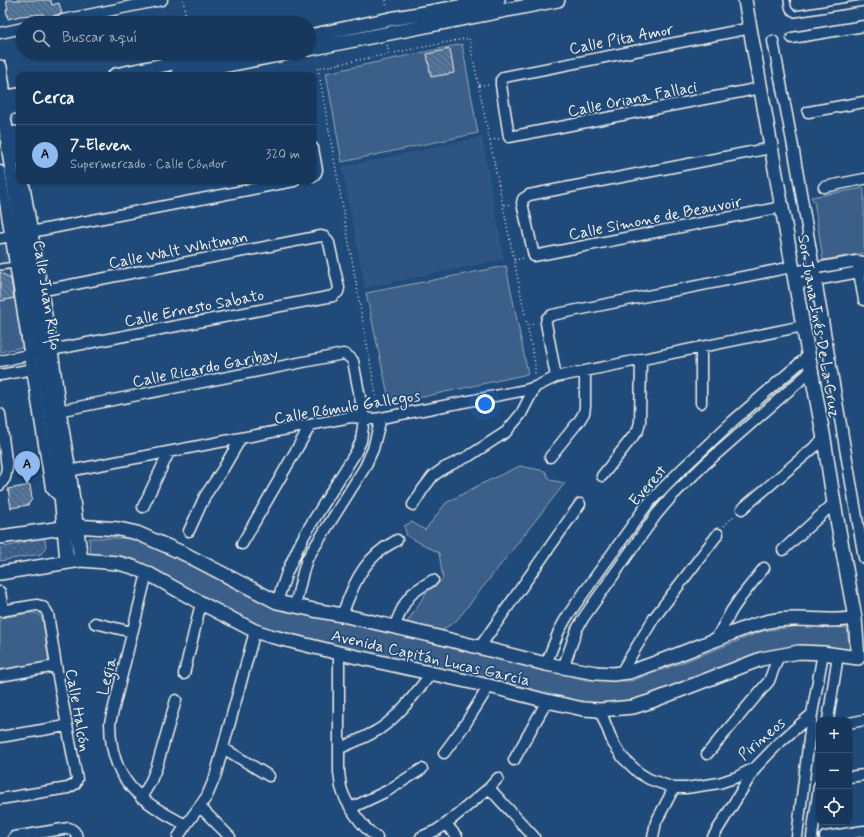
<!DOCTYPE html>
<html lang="es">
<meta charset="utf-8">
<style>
body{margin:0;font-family:Mynerve,sans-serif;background:#203f62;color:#f1f3f6}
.controls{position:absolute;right:12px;bottom:12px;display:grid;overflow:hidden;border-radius:8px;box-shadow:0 1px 3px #0004}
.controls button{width:36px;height:36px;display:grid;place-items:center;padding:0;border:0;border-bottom:1px solid #365272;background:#17385c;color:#f1f3f6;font:20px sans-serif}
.you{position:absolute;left:485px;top:404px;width:14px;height:14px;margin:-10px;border:3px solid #fff;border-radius:50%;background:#1a73e8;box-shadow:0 0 0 6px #1a73e833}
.badge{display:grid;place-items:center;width:26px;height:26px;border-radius:50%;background:#90b9f0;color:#111;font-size:13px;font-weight:700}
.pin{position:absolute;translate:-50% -33px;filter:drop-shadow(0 1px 2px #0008)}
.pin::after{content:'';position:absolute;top:21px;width:14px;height:12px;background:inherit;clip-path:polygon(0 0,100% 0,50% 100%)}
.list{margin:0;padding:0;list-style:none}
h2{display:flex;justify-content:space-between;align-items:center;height:52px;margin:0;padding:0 16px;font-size:17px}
h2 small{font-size:13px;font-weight:400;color:#9eacbb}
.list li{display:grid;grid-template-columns:26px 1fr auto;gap:12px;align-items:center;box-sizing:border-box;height:60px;padding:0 16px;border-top:1px solid #365272}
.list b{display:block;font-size:15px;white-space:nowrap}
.list p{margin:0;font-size:13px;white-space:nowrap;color:#9eacbb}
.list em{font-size:13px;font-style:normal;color:#9eacbb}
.icon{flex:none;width:22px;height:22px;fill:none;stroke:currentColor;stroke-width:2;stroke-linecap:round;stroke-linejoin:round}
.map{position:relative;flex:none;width:864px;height:837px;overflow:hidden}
.search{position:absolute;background:#17385c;box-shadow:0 1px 3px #0004;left:16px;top:16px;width:300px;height:44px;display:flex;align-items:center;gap:10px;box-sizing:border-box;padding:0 14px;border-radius:22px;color:#9eacbb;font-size:15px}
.panel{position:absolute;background:#17385c;box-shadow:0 1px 3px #0004;left:16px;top:72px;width:300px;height:112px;border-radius:8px}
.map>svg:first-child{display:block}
.built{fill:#2d5581}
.grass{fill:url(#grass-dots);stroke:#97a8b8}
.park{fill:#3a5f88;stroke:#97a8b8}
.building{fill:url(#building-back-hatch);stroke:#f4f1e8}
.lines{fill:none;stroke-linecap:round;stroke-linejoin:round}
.service-casing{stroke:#f4f1e8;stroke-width:8}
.minor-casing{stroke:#f4f1e8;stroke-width:13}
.tertiary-casing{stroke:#f4f1e8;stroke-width:16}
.path{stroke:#f4f1e8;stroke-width:1.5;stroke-dasharray:1 3;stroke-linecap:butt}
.service{stroke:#1f4a7a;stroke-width:5}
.minor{stroke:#1f4a7a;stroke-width:10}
.tertiary{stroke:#1f4a7a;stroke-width:13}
.labels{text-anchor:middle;stroke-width:3.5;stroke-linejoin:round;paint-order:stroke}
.street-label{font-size:16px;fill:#f4f1e8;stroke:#1f4a7a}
</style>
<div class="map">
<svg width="864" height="837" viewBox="0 0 864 837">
<defs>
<pattern id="grass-dots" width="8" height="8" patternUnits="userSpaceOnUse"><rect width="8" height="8" fill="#3a5f88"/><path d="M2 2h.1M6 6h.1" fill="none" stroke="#577699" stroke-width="1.8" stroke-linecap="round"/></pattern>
<pattern id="building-back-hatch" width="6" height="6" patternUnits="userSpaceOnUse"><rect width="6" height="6" fill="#4d6e92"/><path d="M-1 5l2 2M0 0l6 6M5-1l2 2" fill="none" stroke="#708aa6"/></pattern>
</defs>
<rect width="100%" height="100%" fill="#1f4a7a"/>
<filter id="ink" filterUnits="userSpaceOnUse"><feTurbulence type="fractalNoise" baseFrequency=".025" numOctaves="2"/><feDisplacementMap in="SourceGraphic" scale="8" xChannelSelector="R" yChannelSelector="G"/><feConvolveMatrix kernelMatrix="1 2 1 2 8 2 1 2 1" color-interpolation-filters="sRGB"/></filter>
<g filter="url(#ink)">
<path class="built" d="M482,137L504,259L365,288L342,167Z
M0,244H4L7,247L17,298L0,301Z"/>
<path class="grass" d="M39,536L45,540L46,547L41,554L0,561V548L25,542L29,537Z"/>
<path class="park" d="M462,44L478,133L342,162L326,73Z
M864,188V253L823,260L814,201L811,197Z
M506,266L528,374L390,404L366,293Z
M15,298L23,347L0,352V301Z
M520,466L545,471L550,480L565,483L457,620L441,631L406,624L426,593L443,579L439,553L407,536L404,526L412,522L425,530L446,503L479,485Z
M89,538H131L192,565L276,606L587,680L631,681L681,663L763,631L806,625L847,628L850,652L802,648L628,703L587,705L265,628L183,587L90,554Z
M30,613C38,613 40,614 43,621L49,662L0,671V618Z"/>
<path class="building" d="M6,0H51L52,5L59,3L62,14L47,17L44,18L43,14L20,16L8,19L6,9H8Z
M450,49L454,73L431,77L427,54Z
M0,272L11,279L14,298L0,301Z
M30,485L32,499L28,505L11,508L8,489Z"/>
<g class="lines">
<g class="service-casing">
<path id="service" d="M787,0C788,8 788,11 795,14L864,3
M0,267L15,265"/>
</g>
<g class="minor-casing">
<path id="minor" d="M48,23L162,0
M751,28L504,77L501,80V85L509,137L761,88
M0,33L23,28
M792,38L864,26
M773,41L794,152L864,558
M808,112L864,102
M313,148L317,170L316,173L313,176
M771,148L529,195L523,199L522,203L534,256L782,207
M0,171L51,488C56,494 59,497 66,498
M824,187L864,179
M0,238L294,181
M858,267L864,300
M793,272L857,261L864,262
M795,284L859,272L864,269
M701,347V403
M0,361L51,350L333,296L338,292L339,288L329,243L325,237L321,236L34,292
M0,375L39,368
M556,377L546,323L547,318L552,315L792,267
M53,412L343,354C348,355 350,357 353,361L364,418L361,441L356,452L305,534L297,550L287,572L277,602
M0,414L7,468L5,478L0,485
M550,457L579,421L584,413L585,406V371
M63,472L351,417L374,419L381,418L526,390L535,387L556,377L803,326
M602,476L638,430L640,422L641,359
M413,505L423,489L433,476L444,468L469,456L506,432L521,414L535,387
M143,507L169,452
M742,509L824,439
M189,531L205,496L223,469L241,438
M242,544L310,426
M783,550L834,503
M147,573L110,723C110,780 139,801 186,825
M0,592L3,611
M295,606L303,572L307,559L365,467L373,449L381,418
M0,611L37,605C43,606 45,608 48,614L56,666L77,779L75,784L68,788L0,799
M342,615C352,589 360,565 384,548C388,545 393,543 397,540
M95,623L132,632
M394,627C399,617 402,605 410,596C416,589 425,585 433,580
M716,639L732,610L741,597L764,568
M479,648L580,504
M339,653V772C340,777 340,782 341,787C345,803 363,829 377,837
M546,664L559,631L568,615L646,506L664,487L681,470L733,421L808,356
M563,668L577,629L584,617L656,515L673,495L705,464L811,371
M184,674L201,603
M620,674L654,618L718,534
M0,676L56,666
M600,710L613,743L623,758L639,773L649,779L674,788H686L719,783L737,777L756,767L779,743L812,714
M828,720L838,655
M849,723L864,720
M0,737L66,726
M223,748L269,776
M340,748C354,742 369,736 381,728C401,714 416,692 431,674
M444,753L464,726L489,686
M707,754L769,681L779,655
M514,760L547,701
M849,777L864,775
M489,788L534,837
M141,798L150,783L157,766L176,700
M200,807L230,837
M351,808L387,791L422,769
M446,824L457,837
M14,837L69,828C74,830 76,832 77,837
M178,837L186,825L207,796L215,777L255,631
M421,837L437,830L446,824L489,788L498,778
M653,837L656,822L674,788
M713,837L756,767
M797,837L812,714L823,653
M812,837L819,786
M825,837L864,831"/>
</g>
<g class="tertiary-casing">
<path id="tertiary" d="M309,36L390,19L498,0
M309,49L558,0
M0,67L3,87L1,98L3,109L21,234L58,462L67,561
M115,75L223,53
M177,75L288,53
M1,98L19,95
M3,109L19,106
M15,133L19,159
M22,181L51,350L59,411L69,471L81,560
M0,537L76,526L119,529L137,533L185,554L277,602L314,610L342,615L434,636L546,664L596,673L613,674L629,672C658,663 686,651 715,640C733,633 750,625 770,621C798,615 827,624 855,618
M0,573L81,560L118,563L133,567L147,573L201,603L255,631L270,636L339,653L489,686L547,701L583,709L600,710L633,707L652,701L761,659L799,652L823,653L858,658L855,618L834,503L824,439L803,326L745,0"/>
</g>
<path class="path" d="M183,0L187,23
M386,0L387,8
M387,45L389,53
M479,85H491
M490,140L499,139
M504,205L512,204
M514,260L524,258
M528,325L536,324
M376,408L377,401L318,68L469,38L535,364V376
M724,526L734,516"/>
<use href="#service" class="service"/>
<use href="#minor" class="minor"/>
<use href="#tertiary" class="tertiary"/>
</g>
</g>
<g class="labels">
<g class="street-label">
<text transform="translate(621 38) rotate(-11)" y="6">Calle Pita Amor</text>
<text transform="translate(632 98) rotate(-11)" y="6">Calle Oriana Fallaci</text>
<text transform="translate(655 217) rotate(-11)" y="6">Calle Simone de Beauvoir</text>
<text transform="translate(178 249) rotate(-11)" y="6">Calle Walt Whitman</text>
<text transform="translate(48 295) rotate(81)" y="6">Calle Juan Rulfo</text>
<text transform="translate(194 307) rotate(-11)" y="6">Calle Ernesto Sabato</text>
<text transform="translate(820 326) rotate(80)" y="6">Sor Juana Inés De La Cruz</text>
<text transform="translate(205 367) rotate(-11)" y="6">Calle Ricardo Garibay</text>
<text transform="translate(347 406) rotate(-9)" y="6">Calle Rómulo Gallegos</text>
<text transform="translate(647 485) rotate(-49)" y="6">Everest</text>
<text transform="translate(431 657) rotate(13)" y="6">Avenida Capitán Lucas García</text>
<text transform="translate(106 676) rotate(-76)" y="6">Legia</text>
<text transform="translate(79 710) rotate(80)" y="6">Calle Halcón</text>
<text transform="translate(761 738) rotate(-41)" y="6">Pirineos</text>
</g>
</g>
</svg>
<div class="controls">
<button>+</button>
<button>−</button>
<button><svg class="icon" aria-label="locate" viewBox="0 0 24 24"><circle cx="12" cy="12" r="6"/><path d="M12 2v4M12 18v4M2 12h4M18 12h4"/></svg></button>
</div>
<div class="you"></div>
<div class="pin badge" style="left:27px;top:484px">A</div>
<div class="search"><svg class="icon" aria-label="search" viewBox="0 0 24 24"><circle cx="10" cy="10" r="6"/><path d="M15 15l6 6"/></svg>Buscar aquí</div>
<section class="panel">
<h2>Cerca<small></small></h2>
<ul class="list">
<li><span class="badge">A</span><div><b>7-Eleven</b><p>Supermercado · Calle Cóndor</p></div><em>320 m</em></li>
</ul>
</section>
</div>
